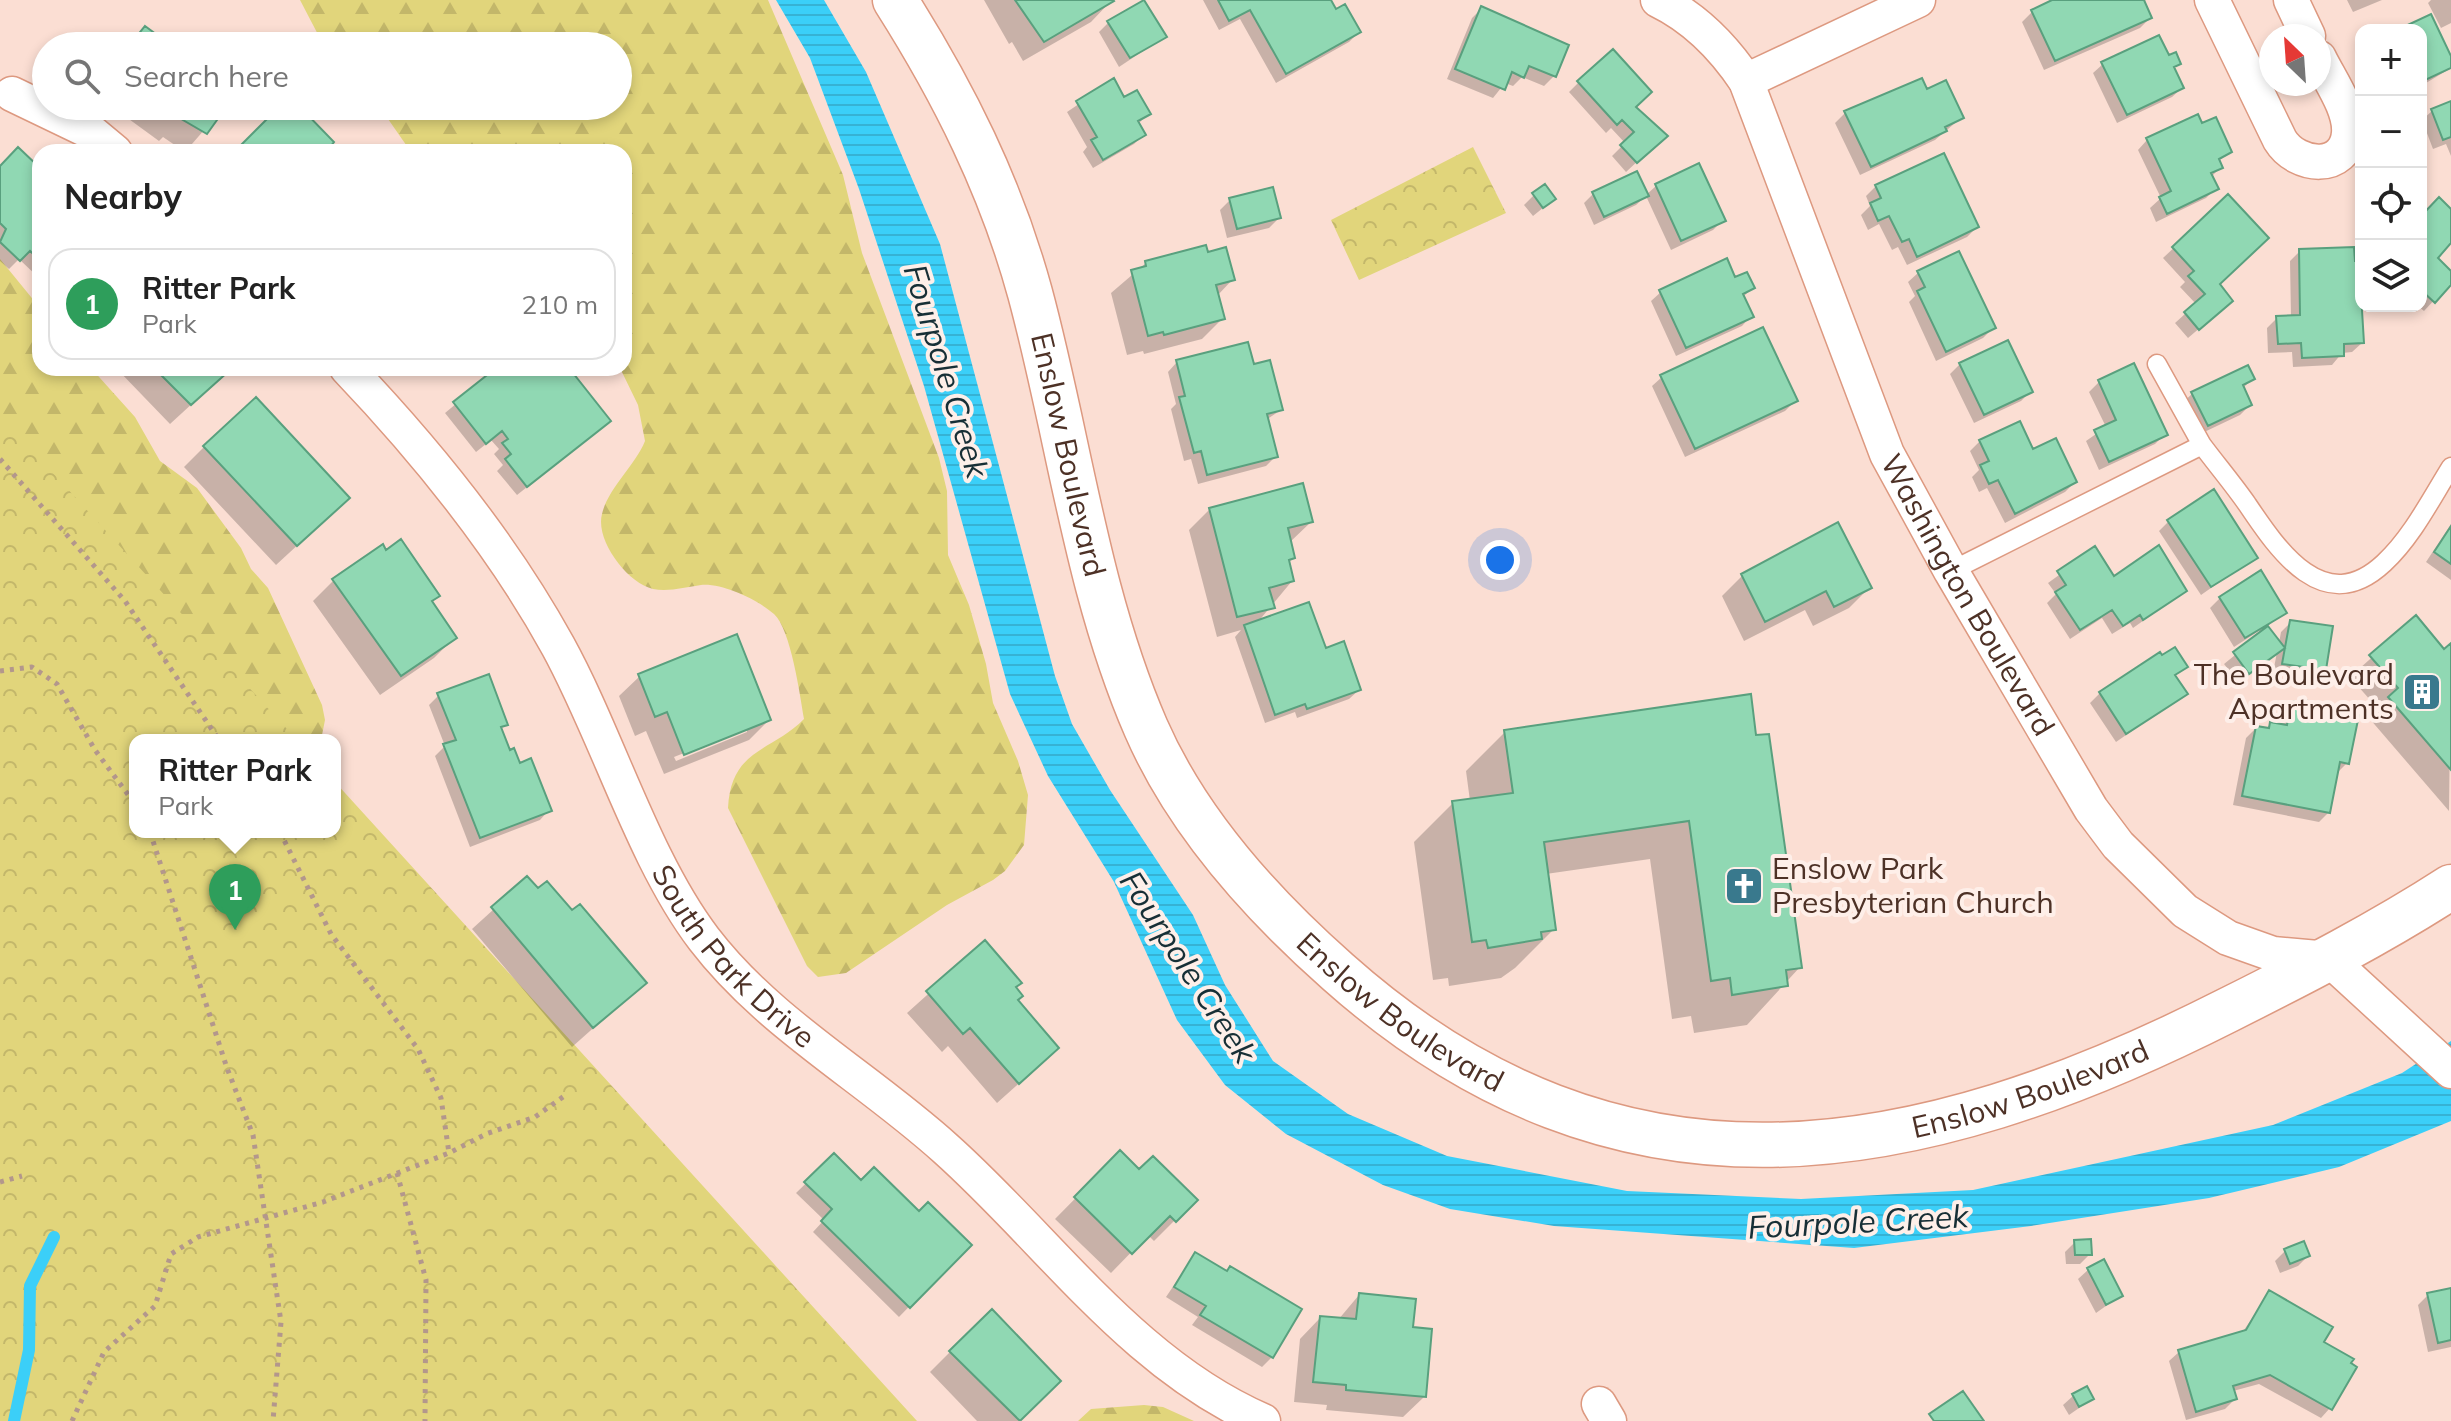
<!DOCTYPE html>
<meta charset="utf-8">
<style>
body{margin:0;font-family:Mulish,sans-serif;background:#f6f6f6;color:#222}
.controls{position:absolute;right:24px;top:24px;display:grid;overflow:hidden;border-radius:16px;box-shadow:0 4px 12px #0003}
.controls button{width:72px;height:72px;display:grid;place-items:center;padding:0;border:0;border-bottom:2px solid #e0e0e0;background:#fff;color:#222;font:40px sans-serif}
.compass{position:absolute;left:2259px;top:24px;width:72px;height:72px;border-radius:50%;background:#fff;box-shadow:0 4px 12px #0003;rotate:335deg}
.you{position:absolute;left:1500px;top:560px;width:28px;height:28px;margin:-20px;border:6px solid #fff;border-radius:50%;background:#1a73e8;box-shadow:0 0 0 12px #1a73e833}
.badge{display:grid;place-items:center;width:52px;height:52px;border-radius:50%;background:#db2777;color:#fff;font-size:26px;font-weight:700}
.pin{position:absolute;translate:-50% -66px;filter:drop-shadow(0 2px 4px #0008)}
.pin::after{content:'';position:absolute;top:42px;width:28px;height:24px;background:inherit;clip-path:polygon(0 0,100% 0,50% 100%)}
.popup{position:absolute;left:129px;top:734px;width:212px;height:104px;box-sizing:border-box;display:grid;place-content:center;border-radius:16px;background:#fff;filter:drop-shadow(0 2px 6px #0005);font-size:26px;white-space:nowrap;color:#767676}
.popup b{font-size:30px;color:#222}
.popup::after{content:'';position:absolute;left:50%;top:100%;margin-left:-16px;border:16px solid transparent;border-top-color:#fff}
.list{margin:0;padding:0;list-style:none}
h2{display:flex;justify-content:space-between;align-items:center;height:104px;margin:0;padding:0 32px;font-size:34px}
h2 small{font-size:26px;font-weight:400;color:#767676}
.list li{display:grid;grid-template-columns:52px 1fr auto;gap:24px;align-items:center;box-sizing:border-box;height:112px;margin:0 16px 16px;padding:0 16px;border:2px solid #e0e0e0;border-radius:24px}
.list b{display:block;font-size:30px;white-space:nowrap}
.list p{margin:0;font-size:26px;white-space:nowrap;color:#767676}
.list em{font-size:26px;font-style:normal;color:#767676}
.icon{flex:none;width:44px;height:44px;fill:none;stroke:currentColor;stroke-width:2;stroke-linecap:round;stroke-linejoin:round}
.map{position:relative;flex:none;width:2451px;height:1421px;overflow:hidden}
.search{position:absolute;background:#fff;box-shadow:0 4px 12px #0003;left:32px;top:32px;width:600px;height:88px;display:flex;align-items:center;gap:20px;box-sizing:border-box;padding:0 28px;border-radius:44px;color:#767676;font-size:30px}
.panel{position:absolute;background:#fff;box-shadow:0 4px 12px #0003;left:32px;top:144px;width:600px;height:232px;border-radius:24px}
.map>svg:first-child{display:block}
.forest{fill:url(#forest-firs)}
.park{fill:url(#park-crowns)}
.water{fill:url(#water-rules)}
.shadow{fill:#0003;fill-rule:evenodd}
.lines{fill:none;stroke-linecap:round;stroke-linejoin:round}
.stream{stroke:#3bcff8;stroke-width:12}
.building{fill:#90d8b3;stroke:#59a07e;stroke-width:2}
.lane-casing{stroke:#dd9980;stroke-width:21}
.street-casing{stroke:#dd9980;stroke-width:37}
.secondary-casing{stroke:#dd9980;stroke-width:47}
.path{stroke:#b3978c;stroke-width:5;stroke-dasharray:4 6;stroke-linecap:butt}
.lane{stroke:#fff;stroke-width:18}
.street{stroke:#fff;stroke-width:34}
.secondary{stroke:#fff;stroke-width:44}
.labels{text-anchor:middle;stroke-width:8;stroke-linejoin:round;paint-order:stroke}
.street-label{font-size:30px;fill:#4d3126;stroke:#feefe9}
.poi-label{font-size:30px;fill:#4d3126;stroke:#feefe9;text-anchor:end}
.water-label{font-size:32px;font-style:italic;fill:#172f36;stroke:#feefe9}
</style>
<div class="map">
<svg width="2451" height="1421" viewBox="0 0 2451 1421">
<defs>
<pattern id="forest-firs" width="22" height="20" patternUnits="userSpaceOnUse" patternTransform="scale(2)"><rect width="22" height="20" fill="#e1d57b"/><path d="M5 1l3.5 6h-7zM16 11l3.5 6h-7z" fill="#c3b76a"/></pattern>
<pattern id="park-crowns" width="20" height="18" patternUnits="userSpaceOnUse" patternTransform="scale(2)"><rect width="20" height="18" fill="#e1d57b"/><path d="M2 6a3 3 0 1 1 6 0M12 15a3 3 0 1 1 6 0" fill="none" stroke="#c3b76a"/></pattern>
<pattern id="water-rules" width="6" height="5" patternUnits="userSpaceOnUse" patternTransform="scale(2)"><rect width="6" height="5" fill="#3bcff8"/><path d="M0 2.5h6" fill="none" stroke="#36b2d4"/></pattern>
</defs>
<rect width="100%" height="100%" fill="#fbded3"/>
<path class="forest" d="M300,0H768L843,175L862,253L939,458L947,491L948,555L969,605L986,664L993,703L1018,761L1028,795L1024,845L1005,871L993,880L947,905L846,973L818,977L807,966L728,808C731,748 772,752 804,719C800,695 791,630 774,614C758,600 723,583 701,585C686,587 669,592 653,589C627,583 595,540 602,514C608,488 635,466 645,441L638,405L620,368H624V152H411L379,106H618V46H324Z
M0,259L40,308V368H91L135,417L160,461L197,488L241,548L251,569L268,588L322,705L325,720L321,740H135L0,571Z
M1144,1405L1163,1407L1194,1421H1078L1091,1409Z"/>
<path class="park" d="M1473,147L1506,213L1359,280L1331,220Z
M0,415L297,740H135V832H335V782L917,1421H0Z"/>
<path class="water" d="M776,0H824L866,72L940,244L1055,676L1072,724L1110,790L1193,915L1225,985L1273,1061L1348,1114L1447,1156L1627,1191L1801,1199L1973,1190L2273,1125L2402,1073L2451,1041V1121L2339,1167L2209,1198L2031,1226L1854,1248L1554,1226L1450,1209L1383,1185L1286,1134L1225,1085L1177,1020L1114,882L1048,776L1010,694L924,386L859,189L810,58Z"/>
<path class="shadow" d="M984,0H1110L1111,1L1091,22L1023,61L1012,42L1009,44Z
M1203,0H1329L1335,12L1359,32L1349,42L1276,83L1240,19L1219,30Z
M2056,0H2146L2142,2L2150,18L2140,28L2044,70L2022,22L2032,12Z
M2347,0H2382L2353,12Z
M2431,0H2451V23L2441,28L2428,3Z
M1482,8L1554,76L1544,86L1522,77L1513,86L1505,83L1493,98L1447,79L1472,18Z
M2430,17L2451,61V68L2421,86V30H2401Z
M1109,22L1164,37L1119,67L1099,32Z
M2168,58L2179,63L2173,69L2182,88L2172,97L2117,123L2093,73L2103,64Z
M1113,81L1124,99L1148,114L1138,124L1144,134L1134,144L1093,168L1083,152L1087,147L1067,112Z
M1579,82L1634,108L1655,145L1626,172L1612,156L1625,143L1611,128L1606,133L1569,92Z
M1926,91L1961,118L1935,140L1860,175L1835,123L1845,113Z
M2451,103V156L2446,144L2433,149L2422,120L2432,111Z
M111,106H225L185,152L163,137L159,141Z
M2201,126L2230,151L2218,162L2221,167L2211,177L2216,188L2206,198L2156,222L2150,208L2161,198L2138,150L2147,140Z
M0,168L40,171V279L19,259L9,269L0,261Z
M1656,186L1723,220L1713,230L1671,250L1646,196L1636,205L1594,225L1584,203L1593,194L1646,195Z
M1876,186L1977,227L1967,237L1907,265L1898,247L1892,250L1879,224L1868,230L1861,215L1870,206L1866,196Z
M1534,195L1554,199L1533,216L1524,205Z
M2228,197L2217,285L2221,310L2188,338L2175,323L2196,304L2180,287L2185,282L2163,258Z
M1230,200L1279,218L1269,228L1227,238L1220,210Z
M2451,211V240L2435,258L2451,273V282L2424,311L2418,306H2421V214Z
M2300,251L2362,343L2352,352L2342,353L2332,365L2293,367L2292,352L2268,353L2267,328L2277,318L2291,317L2290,261Z
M1206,254L1233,279L1217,296L1223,318L1202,339L1144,354L1143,351L1127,355L1111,293L1146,263Z
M1918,273L1993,328L1983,338L1936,361L1909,302L1915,296L1908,282Z
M1734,280L1752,288L1743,297L1751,316L1742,326L1676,356L1651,301L1661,292Z
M1177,362L1253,367L1281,410L1266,420L1276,456L1266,466L1198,484L1191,459L1184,461L1171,409L1176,404L1168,372Z
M1960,364L2031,391L2021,401L1974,423L1950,374Z
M116,368H224L206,391L170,424Z
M499,368H567L599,430L517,495L497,471L503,465L494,454L499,449L491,440L476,452L445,413Z
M1662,377L1795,401L1785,411L1685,457L1652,386Z
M2252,379L2242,389L2250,405L2240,415L2198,435L2182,403L2192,394Z
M2099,382L2165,434L2155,444L2099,470L2086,441L2106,427L2089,392Z
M1980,441L2032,452L2075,482L2065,492L2005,523L1987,488L1979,492L1972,477L1979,470L1970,451Z
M204,447L327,518L276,565L184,467Z
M1210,509L1311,522L1289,543L1293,558L1288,563L1292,581L1257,623L1324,650L1359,690L1349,699L1297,718L1295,712L1265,723L1235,637L1241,630L1217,637L1189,530Z
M2169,521L2255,557L2201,595L2159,531Z
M2451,524V580L2426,562Z
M382,547L430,602L454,638L434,658L380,695L313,601L333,581Z
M2095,549L2113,577L2185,591L2133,628L2130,623L2112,634L2102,618L2070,639L2047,603L2056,594L2048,583Z
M1742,576L1869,588L1849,608L1813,626L1805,610L1744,641L1722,596Z
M2220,598L2284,612L2267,627L2279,643L2281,632L2291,622L2324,670L2314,679L2273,673L2277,652L2239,683L2224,664L2261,634L2259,631L2234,647L2210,608Z
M2416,618L2444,652L2451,646L2449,811L2369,718L2378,709L2350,677Z
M2185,666L2174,677L2185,694L2116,742L2090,703L2100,693Z
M640,676L769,720L749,740L664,774L646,731L635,736L619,696ZM747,728V732L676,761L674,757Z
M439,695L506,724L500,730L519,766L549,810L540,820L470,847L435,756L445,746L429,705Z
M2292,704L2347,763L2337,773L2329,812L2319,822L2233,805L2246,738L2256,728L2280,726L2282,714Z
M1505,732L1755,738L1800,967L1747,1025L1694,1033L1691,1016L1672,1019L1650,859L1546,874L1554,929L1515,968L1501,978L1449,986L1448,978L1433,980L1414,842L1453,803L1470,801L1466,771Z
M527,879L537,891L572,912L644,983L572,1047L472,929Z
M985,943L1014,988L1036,1068L997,1103L948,1046L942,1052L907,1013Z
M1120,1153L1139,1172L1195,1200L1154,1241L1148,1235L1111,1273L1055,1219Z
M834,1156L861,1183L969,1245L899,1317L813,1232L824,1220L796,1193Z
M2075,1242L2090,1254L2080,1264H2066L2065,1252Z
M2285,1251L2308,1256L2298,1266L2280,1273L2275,1261Z
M1195,1254L1226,1273L1272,1357L1262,1367L1192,1325L1198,1317L1166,1297Z
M2088,1270L2120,1296L2096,1313L2078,1279Z
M2451,1290V1347L2428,1352L2418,1305L2428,1295Z
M2269,1293L2321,1342L2330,1408L2321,1418L2259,1384L2233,1391L2235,1399L2225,1409L2186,1420L2169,1361L2179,1352L2242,1333Z
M1359,1295L1411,1329L1424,1397L1403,1417L1326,1410L1327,1405L1294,1402L1300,1339L1320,1318L1338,1320Z
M950,1352L1059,1381L1018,1421H977L930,1372Z
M2073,1396L2092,1399L2069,1415L2063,1405Z"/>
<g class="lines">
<path class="stream" d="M14,1421L29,1350L30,1286L54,1237"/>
</g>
<path class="building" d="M1015,0H1113L1114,1L1044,42Z
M1144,0L1167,37L1130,58L1107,21Z
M1218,0H1331L1336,9L1345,4L1361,32L1286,74L1250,10L1229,21Z
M2052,0H2144L2152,18L2055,61L2031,10Z
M1481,6L1569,45L1556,77L1529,66L1524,78L1512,72L1505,90L1455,69Z
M2431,14L2451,56V68L2421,82V30H2397Z
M145,26L172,46H129Z
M2159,35L2169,55L2176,52L2181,64L2174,67L2184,88L2127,115L2101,62Z
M1613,49L1652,92L1636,107L1668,136L1637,163L1620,145L1634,132L1622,120L1617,125L1577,81Z
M1114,78L1124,97L1137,90L1151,114L1138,121L1146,135L1103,160L1091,140L1097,137L1076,101Z
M1922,78L1927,89L1946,80L1964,118L1945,127L1947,131L1871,167L1844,111Z
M2451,101V137L2443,140L2431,109Z
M159,106H227L207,134Z
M280,106H299L334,142L331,146L337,152H234Z
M2198,114L2202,123L2216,117L2232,152L2219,159L2223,168L2211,173L2219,189L2167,214L2159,197L2171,191L2146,138Z
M18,147L40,168V260L30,251L20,261L0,242L6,229L0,223V166Z
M1944,153L1979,227L1917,257L1909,239L1902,242L1889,216L1878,221L1870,203L1881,198L1875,185Z
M1699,163L1726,221L1681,241L1655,184Z
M1637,171L1649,196L1604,217L1592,192Z
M1545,184L1556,199L1543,208L1532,193Z
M1273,187L1281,218L1237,229L1229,198Z
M2228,194L2269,238L2220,284L2233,301L2199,330L2184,312L2205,294L2188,276L2194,271L2172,247Z
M2439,197L2451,209V243L2438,258L2451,271V285L2435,303L2421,290V212L2423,214Z
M1206,245L1208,252L1226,247L1235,280L1216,285L1225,319L1164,335L1163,332L1148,336L1131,270L1146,266L1145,261Z
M2354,247L2355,261H2359L2364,343L2344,344V356L2302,358L2301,343L2278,344L2276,316L2300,315L2299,249Z
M1959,251L1996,328L1946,352L1917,291L1925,287L1917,271Z
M1727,258L1735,277L1747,272L1755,288L1743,294L1754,317L1686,348L1659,290Z
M1763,327L1798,401L1695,449L1660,375Z
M2008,340L2033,392L1984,415L1959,363Z
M1248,342L1254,364L1270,360L1283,410L1267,414L1278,457L1207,475L1201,451L1194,453L1179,397L1185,396L1176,360Z
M2134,363L2168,435L2109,462L2094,430L2116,420L2098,380Z
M2248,365L2255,379L2243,385L2252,405L2208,426L2191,392Z
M154,368H226L229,371L191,405Z
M496,368H569L611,421L527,487L505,459L511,454L502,443L508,439L502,431L486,444L453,402Z
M256,397L350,498L297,546L203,446Z
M2020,421L2033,449L2056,438L2077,482L2015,514L1998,480L1989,484L1980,465L1989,461L1979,440Z
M1303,483L1313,522L1288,528L1295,558L1289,560L1294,581L1269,588L1275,608L1237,617L1209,508Z
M2214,489L2258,558L2211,587L2167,520Z
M1838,522L1872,588L1834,607L1826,591L1765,622L1741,574Z
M2451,526V564L2434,552Z
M401,539L440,596L432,601L457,638L401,676L332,579L383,544L386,550Z
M2159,545L2187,591L2143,620L2140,615L2123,626L2112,610L2080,630L2055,592L2066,585L2057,571L2095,546L2114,576Z
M2261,570L2287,613L2245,638L2219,597Z
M1309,602L1326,648L1344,641L1361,690L1307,709L1305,704L1275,715L1244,625Z
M2416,615L2444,649L2451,643V770L2388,697L2398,688L2369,655Z
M2290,620L2333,626L2326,670L2282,664Z
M2268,626L2285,648L2249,674L2233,652Z
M737,634L771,720L684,755L667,712L655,717L638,674Z
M2175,647L2188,667L2175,675L2188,694L2126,734L2099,692L2160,652L2162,655Z
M489,674L508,725L501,727L510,750L514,748L520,763L531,758L552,811L480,838L443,744L456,740L437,693Z
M1751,694L1756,735L1769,734L1802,968L1786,970L1788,986L1732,995L1730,978L1711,981L1689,821L1544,842L1556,930L1541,932L1542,939L1488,948L1486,940L1472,942L1452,801L1513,793L1504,730Z
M2303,700L2340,707L2339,711L2359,715L2349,764L2340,762L2330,813L2242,796L2256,726L2269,728L2270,722L2287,725L2291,702Z
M527,876L538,888L547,881L572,910L580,904L647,983L593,1028L491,907Z
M985,940L1022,983L1016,987L1023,996L1018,1000L1059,1048L1019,1084L970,1028L963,1034L926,991Z
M1120,1150L1139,1169L1153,1156L1198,1200L1176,1222L1170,1216L1132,1254L1074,1197Z
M834,1153L861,1180L874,1167L919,1211L928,1202L972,1245L910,1308L821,1221L832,1209L804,1182Z
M2091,1239L2092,1255H2075L2074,1240Z
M2304,1241L2310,1256L2290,1264L2284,1249Z
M1195,1252L1227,1271L1230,1266L1302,1309L1273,1358L1200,1315L1206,1306L1174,1287Z
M2104,1259L2123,1296L2106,1305L2087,1268Z
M2451,1288V1340L2438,1343L2427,1293Z
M2269,1290L2333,1327L2324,1342L2354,1359L2351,1363L2357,1367L2332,1410L2270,1375L2233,1386L2237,1399L2196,1412L2178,1350L2246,1330Z
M1359,1293L1416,1299L1413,1327L1432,1329L1426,1397L1346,1390V1385L1313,1382L1320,1316L1356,1319Z
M992,1309L1061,1381L1020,1421L949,1351Z
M2087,1386L2094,1399L2079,1407L2072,1394Z
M1963,1391L1984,1421H1934L1929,1414Z"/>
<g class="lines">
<g class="lane-casing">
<path id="lane" d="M2157,364L2202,445
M1951,571L2202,445C2217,465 2233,484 2247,504C2278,550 2324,619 2384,563C2412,537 2431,499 2451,467"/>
</g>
<g class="street-casing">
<g id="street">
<path id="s1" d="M1658,0C1695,18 1724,48 1746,81L1887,454L1951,571L2091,809L2118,845L2185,911L2228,938L2273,954L2329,959L2451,1071"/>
<path d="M2212,0L2280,140C2297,168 2346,172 2349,133C2351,109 2329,79 2319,58"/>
<path d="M2291,0L2308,36"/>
<path d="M1746,81L1918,0"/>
<path d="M12,94L91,132L115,152"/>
<path id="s2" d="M347,368C427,452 502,544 558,646C608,737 643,859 704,939C769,1024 868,1078 946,1149C1049,1241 1133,1365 1263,1421"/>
<path d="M1599,1404L1609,1421"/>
</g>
</g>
<g class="secondary-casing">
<g id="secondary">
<path id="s3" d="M895,0C954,93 1001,187 1030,293C1069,437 1086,590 1146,728C1187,822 1262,905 1338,972C1621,1224 1916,1168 2228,1010C2304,972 2380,933 2451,887"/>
</g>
</g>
<path class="path" d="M0,459L125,601L219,740
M0,671L32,667L57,684L95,750L135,804
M150,832L227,1068L253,1135L281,1322L273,1421
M280,832L331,934L418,1049L441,1098L449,1153
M397,1173L426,1280L425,1421
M0,1182L22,1176
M72,1421L104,1352L155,1306L171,1254L198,1237L323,1202L449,1153L486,1134L535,1117L567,1094"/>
<use href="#lane" class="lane"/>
<use href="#street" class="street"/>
<use href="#secondary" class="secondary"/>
</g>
<defs>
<g id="building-square" transform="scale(2)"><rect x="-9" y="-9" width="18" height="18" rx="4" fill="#39798d" stroke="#feefe9"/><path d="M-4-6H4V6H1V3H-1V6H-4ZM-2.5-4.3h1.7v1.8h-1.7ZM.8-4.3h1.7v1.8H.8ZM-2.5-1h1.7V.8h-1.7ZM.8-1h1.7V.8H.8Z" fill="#fff"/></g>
<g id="church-square" transform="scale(2)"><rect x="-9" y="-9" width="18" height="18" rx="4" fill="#39798d" stroke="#feefe9"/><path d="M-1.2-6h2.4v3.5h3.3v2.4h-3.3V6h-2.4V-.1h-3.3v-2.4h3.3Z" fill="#fff"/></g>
</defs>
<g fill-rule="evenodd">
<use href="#building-square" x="2422" y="692"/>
<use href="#church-square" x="1744" y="886"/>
</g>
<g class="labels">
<g class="street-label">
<text dy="10" stroke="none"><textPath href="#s3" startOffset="490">Enslow Boulevard</textPath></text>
<text dy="10" stroke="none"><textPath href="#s1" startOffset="682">Washington Boulevard</textPath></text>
<text dy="10" stroke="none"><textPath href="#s2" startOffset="710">South Park Drive</textPath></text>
<text dy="10" stroke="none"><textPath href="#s3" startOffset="1162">Enslow Boulevard</textPath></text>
<text dy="10" stroke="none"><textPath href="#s3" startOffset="1832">Enslow Boulevard</textPath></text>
</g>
<g class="poi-label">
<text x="2394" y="685">The Boulevard<tspan x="2394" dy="34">Apartments</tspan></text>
<text x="1772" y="879" text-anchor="start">Enslow Park<tspan x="1772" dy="34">Presbyterian Church</tspan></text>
</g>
<g class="water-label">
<text transform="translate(946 371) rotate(73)" y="11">Fourpole Creek</text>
<text transform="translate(1188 967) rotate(57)" y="11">Fourpole Creek</text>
<text transform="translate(1858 1222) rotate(-3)" y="11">Fourpole Creek</text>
</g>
</g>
</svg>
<div class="controls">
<button>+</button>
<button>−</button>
<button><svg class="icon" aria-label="locate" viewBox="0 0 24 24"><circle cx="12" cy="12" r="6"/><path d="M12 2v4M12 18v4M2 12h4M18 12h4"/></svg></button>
<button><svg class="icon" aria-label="layers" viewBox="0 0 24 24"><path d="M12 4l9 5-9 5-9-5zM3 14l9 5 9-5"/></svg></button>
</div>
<svg class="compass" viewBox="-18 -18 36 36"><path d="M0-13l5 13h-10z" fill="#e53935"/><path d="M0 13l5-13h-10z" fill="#767676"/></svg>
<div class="you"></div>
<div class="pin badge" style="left:235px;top:930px;background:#2e9e5b">1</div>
<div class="popup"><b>Ritter Park</b>Park</div>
<div class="search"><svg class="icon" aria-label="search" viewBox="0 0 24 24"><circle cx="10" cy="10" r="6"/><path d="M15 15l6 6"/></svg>Search here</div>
<section class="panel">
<h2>Nearby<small></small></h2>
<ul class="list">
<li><span class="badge" style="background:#2e9e5b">1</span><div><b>Ritter Park</b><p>Park</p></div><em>210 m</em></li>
</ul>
</section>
</div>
